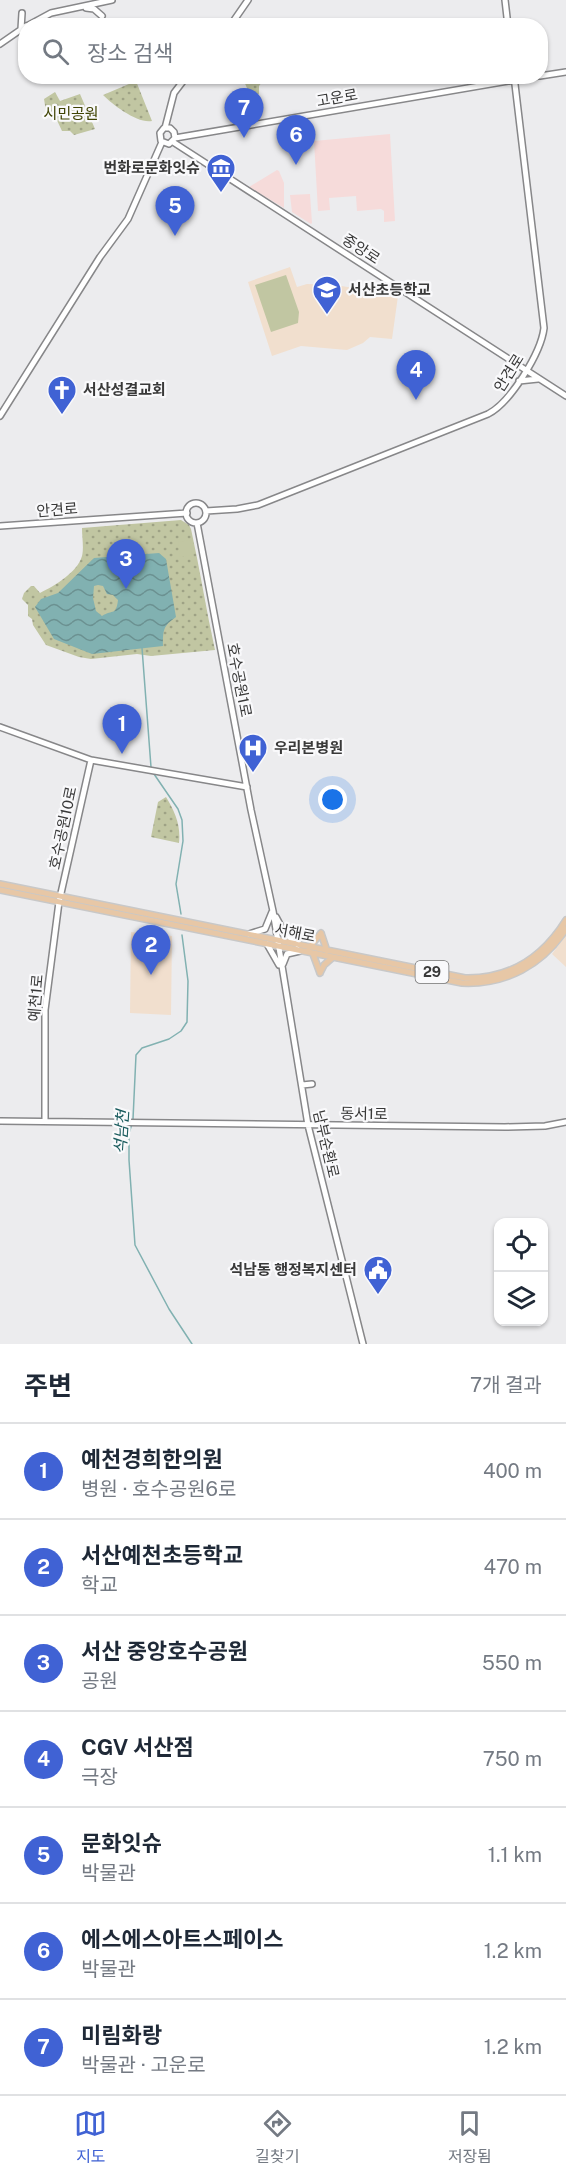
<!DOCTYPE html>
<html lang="ko">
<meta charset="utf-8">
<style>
body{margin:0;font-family:"Public Sans","Noto Sans KR",sans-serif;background:#f2f2f3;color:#1f2937}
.controls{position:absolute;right:18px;bottom:18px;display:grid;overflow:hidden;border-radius:12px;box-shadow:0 2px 4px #0004}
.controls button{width:54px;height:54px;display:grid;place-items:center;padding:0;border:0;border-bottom:2px solid #e0e1e3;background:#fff;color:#1f2937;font:30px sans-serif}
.you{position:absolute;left:333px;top:800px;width:21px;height:21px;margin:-15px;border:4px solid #fff;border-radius:50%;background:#1a73e8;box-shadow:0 0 0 9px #1a73e833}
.badge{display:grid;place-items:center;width:39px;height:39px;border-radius:50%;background:#4062d4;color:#fff;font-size:20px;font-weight:700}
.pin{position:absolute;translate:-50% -50px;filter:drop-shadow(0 2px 3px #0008)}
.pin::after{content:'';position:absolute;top:32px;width:21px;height:18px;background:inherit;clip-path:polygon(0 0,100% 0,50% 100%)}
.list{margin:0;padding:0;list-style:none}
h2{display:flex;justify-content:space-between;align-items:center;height:78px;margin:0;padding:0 24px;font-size:26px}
h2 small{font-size:20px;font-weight:400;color:#747a83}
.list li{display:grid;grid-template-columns:39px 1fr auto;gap:18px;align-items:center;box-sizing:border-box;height:96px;padding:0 24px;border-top:2px solid #e0e1e3}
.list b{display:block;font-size:22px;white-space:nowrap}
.list p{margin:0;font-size:20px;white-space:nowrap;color:#747a83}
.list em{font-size:20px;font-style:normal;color:#747a83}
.icon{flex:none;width:33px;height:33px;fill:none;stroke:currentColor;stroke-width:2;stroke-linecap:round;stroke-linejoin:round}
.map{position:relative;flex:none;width:566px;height:1344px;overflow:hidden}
.search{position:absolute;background:#fff;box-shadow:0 2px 4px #0004;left:18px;right:18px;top:18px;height:66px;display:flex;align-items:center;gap:15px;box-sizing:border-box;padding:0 21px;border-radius:24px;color:#747a83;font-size:22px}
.sheet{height:750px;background:#fff}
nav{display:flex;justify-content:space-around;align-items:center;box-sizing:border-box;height:84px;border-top:2px solid #e0e1e3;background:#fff;font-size:16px;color:#747a83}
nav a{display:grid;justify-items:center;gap:3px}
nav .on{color:#4062d4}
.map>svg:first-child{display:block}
.commercial{fill:#f6dbda}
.education{fill:#f1dfce}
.park{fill:url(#park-dots)}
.pitch{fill:#c1c6a2}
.water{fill:url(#water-waves);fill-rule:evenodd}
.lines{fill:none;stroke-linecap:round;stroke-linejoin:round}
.stream{stroke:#81b1b1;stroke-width:1.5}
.secondary-casing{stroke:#878789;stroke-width:8}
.primary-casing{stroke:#c8c8c8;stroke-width:8}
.secondary{stroke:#fff;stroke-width:5}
.primary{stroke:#e7c7a6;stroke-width:5}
.labels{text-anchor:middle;stroke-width:4.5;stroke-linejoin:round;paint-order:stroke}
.shield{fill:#f9f9fb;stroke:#737373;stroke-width:1.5}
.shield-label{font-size:14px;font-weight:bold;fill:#393939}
.street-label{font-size:15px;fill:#393939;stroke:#f9f9fb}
.park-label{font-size:15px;fill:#3f4303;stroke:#f9f9fb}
.poi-label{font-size:15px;font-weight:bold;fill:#393939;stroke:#f9f9fb;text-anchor:start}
.water-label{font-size:16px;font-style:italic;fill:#185a5c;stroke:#f9f9fb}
</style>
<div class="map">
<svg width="566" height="1344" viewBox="0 0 566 1344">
<defs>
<pattern id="park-dots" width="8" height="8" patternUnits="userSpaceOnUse" patternTransform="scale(1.5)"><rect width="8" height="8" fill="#c1c6a2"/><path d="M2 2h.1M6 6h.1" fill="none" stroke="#9ea285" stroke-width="1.8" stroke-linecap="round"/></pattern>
<pattern id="water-waves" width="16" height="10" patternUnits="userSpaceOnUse" patternTransform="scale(1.5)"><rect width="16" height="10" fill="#81b1b1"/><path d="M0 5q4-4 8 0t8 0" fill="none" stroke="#6b9191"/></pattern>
</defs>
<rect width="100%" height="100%" fill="#ececee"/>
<path class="commercial" d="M390,134L395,221L384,222V211L381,209L357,211L356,196L329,198L330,210L318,211L314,141Z
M277,170L279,171L284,183V208L249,187Z
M310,194L312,223L311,224L292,212L290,195Z"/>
<path class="education" d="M290,267L297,287L307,284L336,285L398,296L392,339L370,337L363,343L347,350L301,346L272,356L248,282Z
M131,932L172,936L171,1015L130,1013Z
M566,935V967L552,954Z"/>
<path class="park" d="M242,77H266L259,86V94L251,97Z
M136,81L152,121C138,124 113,105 103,95Z
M55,92L60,101L80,94L95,129L74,135L70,131H62L55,116L46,111L44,99Z
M181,520L189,525L191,529C200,569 206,610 215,650L151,656L137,654L91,659L79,657L46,645L33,625L32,619L28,616V605L22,599L24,593L31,586H34L40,593C54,586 77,573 82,556C84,548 82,537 82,528Z
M166,797C175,812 181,825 179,843L151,837L158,802Z"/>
<path class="pitch" d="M286,275L299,312L298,323L271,332L255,285Z
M190,540L192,555L180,557L178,542Z"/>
<path class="water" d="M159,553L166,559L176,617C163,626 163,630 163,646L92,654L54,639L35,607L41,599L58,593L94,558ZM98,585L103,586L107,594L113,595L118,600C116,616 113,609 102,616L96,611L93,598L94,586Z"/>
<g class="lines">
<path class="stream" d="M142,648L151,767
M154,774L178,809L182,820L183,841L176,884L181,914
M133,1119L136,1055L142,1048L169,1039L181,1031L187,1022L188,981L182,935
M132,1124L129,1133V1160L135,1245L169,1309L192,1344"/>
<g class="secondary-casing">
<path id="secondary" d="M505,0L508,26
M86,8L94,9L102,16
M27,26L51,13L112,0
M230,26L248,0
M21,29L22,13
M0,44L26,26
M540,76L566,72
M165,128L174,93L187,76
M175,138L174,132L170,128H164L160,133L161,141L169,144L175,138L538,76
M173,142L566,396
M519,381L538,379
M0,416L100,257L128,219L162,142
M186 513a10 10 0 1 1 20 0a10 10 0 1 1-20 0Z
M206,511L237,509L258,505L488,414C510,403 541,353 544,328L514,76
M197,523L251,810L273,911L308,1125L363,1344
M0,526L187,513
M0,727L91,760L247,787
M276,917L284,932L298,945
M249,934L265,929L272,912
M267,944L279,965
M283,964L287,954L300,951
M302,1085L312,1084
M0,1121L505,1127L545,1126L566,1122
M45,1121V1010L59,902L91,760"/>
</g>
<g class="primary-casing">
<path id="primary" d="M0,884L465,978C510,979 543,957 566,920
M0,890L462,983C506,985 542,965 566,929
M321,933L327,951
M309,948L321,933
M313,954L320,973
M320,973L324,965L332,958"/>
</g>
<use href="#secondary" class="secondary"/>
<use href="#primary" class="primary"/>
</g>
<defs>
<g id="museum-pin" transform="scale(1.5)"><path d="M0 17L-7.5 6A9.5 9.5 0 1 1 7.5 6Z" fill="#4062d4" stroke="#f9f9fb"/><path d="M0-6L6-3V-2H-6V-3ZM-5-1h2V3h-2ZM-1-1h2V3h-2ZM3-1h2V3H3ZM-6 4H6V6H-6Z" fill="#fff"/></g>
<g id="school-pin" transform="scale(1.5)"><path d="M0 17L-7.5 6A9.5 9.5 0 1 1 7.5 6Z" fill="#4062d4" stroke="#f9f9fb"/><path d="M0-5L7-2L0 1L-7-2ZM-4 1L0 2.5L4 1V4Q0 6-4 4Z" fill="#fff"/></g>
<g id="church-pin" transform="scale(1.5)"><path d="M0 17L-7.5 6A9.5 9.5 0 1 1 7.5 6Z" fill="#4062d4" stroke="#f9f9fb"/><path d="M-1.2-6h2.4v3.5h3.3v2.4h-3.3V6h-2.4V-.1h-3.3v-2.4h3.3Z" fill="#fff"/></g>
<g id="hospital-pin" transform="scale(1.5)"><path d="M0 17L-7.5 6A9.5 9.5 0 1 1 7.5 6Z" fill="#4062d4" stroke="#f9f9fb"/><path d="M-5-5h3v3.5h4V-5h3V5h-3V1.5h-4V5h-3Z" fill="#fff"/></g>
<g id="civic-pin" transform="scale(1.5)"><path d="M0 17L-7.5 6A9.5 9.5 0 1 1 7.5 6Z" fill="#4062d4" stroke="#f9f9fb"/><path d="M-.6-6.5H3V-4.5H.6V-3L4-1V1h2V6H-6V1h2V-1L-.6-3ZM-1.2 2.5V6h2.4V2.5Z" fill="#fff"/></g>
</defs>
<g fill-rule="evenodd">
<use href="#museum-pin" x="221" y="168"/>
<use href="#school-pin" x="327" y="290"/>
<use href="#church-pin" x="62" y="390"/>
<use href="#hospital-pin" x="253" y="748"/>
<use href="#civic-pin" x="378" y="1270"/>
</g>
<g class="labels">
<rect class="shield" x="415.5" y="961" width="33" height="22" rx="4.5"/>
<g class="shield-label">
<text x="432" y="977">29</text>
</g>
<g class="street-label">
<text transform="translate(337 98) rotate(-10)" y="5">고운로</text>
<text transform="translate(361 249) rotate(33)" y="5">중앙로</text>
<text transform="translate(509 373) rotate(-58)" y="5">안견로</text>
<text transform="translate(57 510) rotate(-4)" y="5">안견로</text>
<text transform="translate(239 680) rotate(79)" y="5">호수공원1로</text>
<text transform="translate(63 828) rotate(-78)" y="5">호수공원10로</text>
<text transform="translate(295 933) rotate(11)" y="5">서해로</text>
<text transform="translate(36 998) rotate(-85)" y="5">예천1로</text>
<text transform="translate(364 1114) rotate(1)" y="5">동서1로</text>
<text transform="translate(326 1144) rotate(77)" y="5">남부순환로</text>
</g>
<g class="park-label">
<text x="71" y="119">시민공원</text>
</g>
<g class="poi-label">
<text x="200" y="173" text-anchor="end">번화로문화잇슈</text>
<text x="348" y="295">서산초등학교</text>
<text x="83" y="395">서산성결교회</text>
<text x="274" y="753">우리본병원</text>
<text x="357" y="1275" text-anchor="end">석남동 행정복지센터</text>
</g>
<g class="water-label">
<text transform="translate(121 1132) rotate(-86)" y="6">석남천</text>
</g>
</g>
</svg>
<div class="controls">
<button><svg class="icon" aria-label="locate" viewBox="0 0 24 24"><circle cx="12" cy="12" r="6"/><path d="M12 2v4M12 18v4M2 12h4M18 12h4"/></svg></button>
<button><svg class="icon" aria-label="layers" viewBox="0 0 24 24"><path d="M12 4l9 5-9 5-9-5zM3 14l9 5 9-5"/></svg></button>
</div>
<div class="you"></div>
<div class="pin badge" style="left:122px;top:754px">1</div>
<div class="pin badge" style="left:151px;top:975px">2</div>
<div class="pin badge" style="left:126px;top:589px">3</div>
<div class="pin badge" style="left:416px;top:400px">4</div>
<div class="pin badge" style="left:175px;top:236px">5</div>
<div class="pin badge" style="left:296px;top:165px">6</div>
<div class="pin badge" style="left:244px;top:138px">7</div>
<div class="search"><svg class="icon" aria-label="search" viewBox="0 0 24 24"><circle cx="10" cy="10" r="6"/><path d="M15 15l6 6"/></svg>장소 검색</div>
</div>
<section class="sheet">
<h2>주변<small>7개 결과</small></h2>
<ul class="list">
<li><span class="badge">1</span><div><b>예천경희한의원</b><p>병원 · 호수공원6로</p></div><em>400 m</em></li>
<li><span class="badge">2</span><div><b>서산예천초등학교</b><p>학교</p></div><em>470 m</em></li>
<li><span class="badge">3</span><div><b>서산 중앙호수공원</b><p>공원</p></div><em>550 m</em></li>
<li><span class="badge">4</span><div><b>CGV 서산점</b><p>극장</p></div><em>750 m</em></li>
<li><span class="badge">5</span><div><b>문화잇슈</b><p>박물관</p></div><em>1.1 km</em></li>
<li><span class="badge">6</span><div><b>에스에스아트스페이스</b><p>박물관</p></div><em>1.2 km</em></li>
<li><span class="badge">7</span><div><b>미림화랑</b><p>박물관 · 고운로</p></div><em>1.2 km</em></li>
</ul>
</section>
<nav>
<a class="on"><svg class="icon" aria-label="map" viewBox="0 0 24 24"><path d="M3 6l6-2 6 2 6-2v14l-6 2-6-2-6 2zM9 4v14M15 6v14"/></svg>지도</a>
<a><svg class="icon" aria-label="directions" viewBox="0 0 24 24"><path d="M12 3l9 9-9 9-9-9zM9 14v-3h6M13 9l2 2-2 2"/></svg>길찾기</a>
<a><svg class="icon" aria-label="saved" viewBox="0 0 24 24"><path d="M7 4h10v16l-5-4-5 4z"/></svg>저장됨</a>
</nav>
